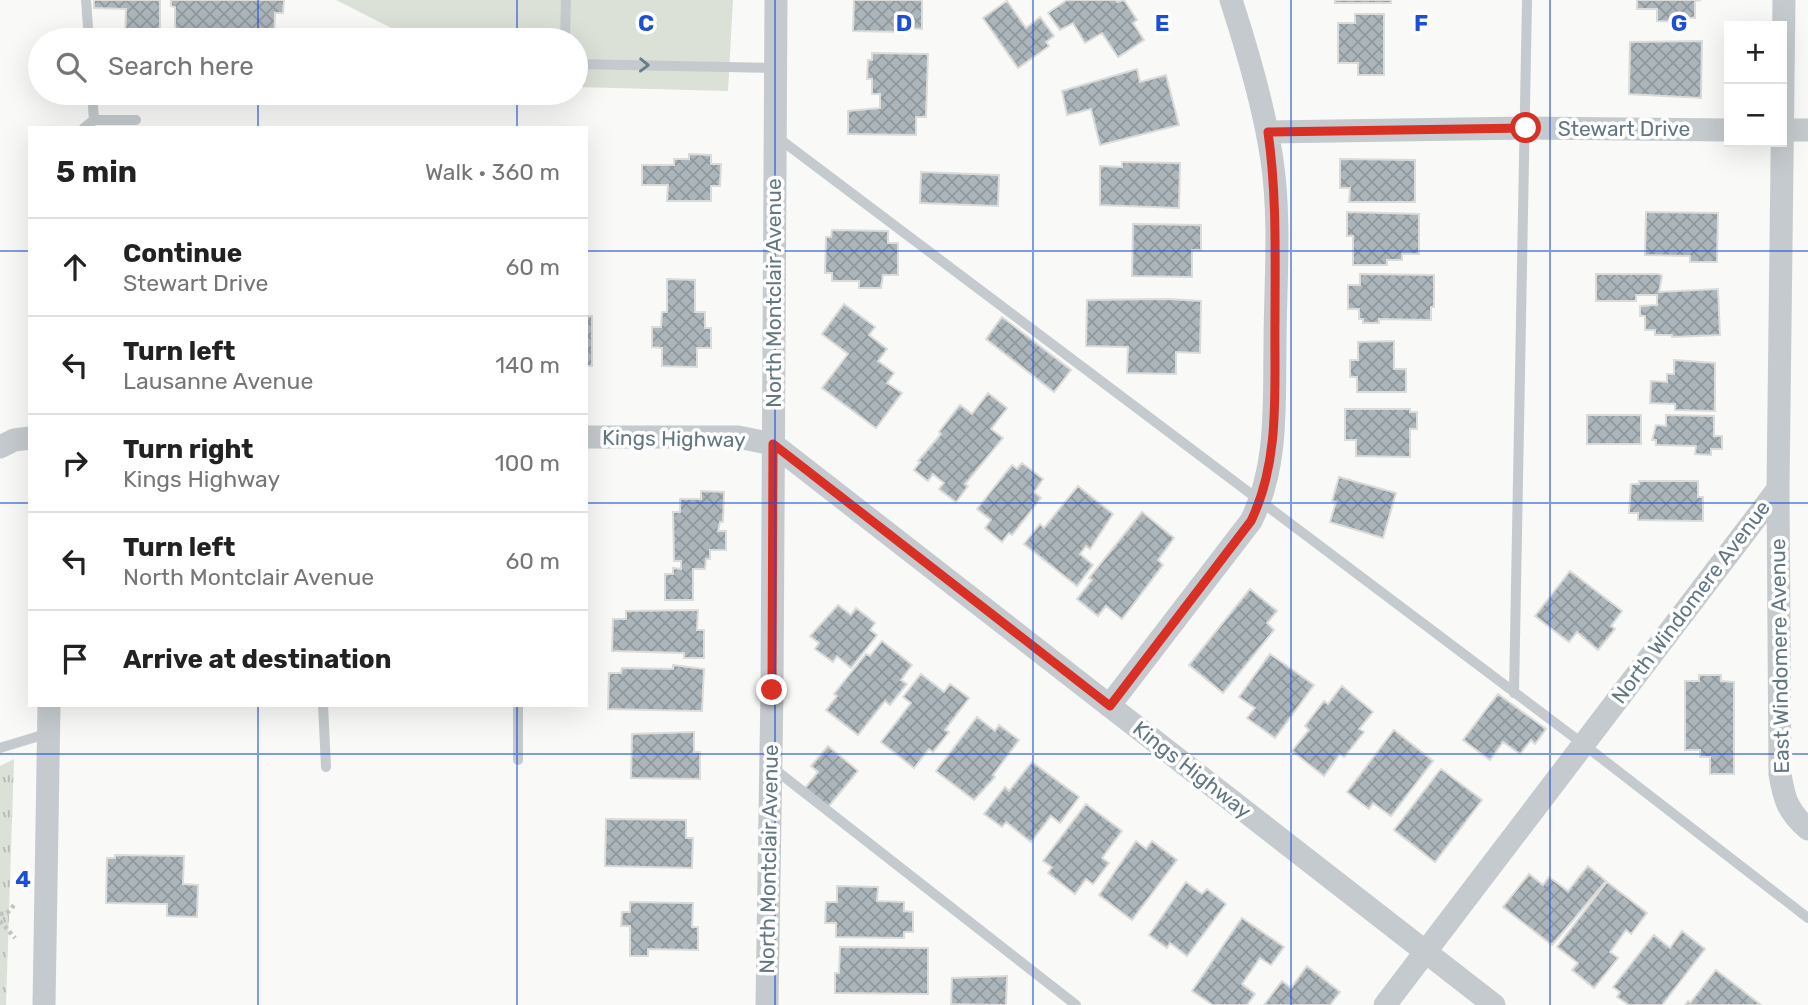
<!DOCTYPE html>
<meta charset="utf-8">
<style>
body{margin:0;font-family:Rubik,sans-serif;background:#f6f6f6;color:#222}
.controls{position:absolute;right:21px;top:21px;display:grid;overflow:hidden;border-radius:0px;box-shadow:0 7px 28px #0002}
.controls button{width:63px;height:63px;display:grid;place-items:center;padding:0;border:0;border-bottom:2px solid #e0e0e0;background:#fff;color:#222;font:35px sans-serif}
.stop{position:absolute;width:21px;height:21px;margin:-16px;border:5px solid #d93025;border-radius:50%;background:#fff}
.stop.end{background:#d93025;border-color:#fff;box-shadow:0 2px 7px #0008}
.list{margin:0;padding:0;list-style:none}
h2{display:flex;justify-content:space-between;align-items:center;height:91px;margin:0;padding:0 28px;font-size:30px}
h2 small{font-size:23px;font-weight:400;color:#767676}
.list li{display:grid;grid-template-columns:46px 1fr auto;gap:21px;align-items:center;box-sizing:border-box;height:98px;padding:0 28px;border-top:2px solid #e0e0e0}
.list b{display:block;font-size:26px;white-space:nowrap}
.list p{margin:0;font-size:23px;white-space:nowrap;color:#767676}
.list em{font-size:23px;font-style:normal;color:#767676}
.icon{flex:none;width:38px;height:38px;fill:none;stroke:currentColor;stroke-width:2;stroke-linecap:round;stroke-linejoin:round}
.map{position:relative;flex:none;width:1808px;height:1005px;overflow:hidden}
.search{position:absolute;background:#fff;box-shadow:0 7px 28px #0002;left:28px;top:28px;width:560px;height:77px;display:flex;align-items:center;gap:18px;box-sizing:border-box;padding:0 24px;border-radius:38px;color:#767676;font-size:26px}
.panel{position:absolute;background:#fff;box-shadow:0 7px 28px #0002;left:28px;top:126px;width:560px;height:581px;border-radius:0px}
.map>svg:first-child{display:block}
.grass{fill:#dbe1d7}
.park{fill:url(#park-tufts)}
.building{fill:url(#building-cross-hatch);stroke:#dbdbd9;stroke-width:2}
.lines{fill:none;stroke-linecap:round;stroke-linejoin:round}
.path{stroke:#c0c3c5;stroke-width:4.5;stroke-dasharray:3.5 3.5;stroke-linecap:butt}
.lane{stroke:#c4cacd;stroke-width:10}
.street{stroke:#c4cacd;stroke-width:23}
.oneway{stroke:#687b87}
.route{stroke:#d93025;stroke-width:9}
.grid{fill:none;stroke:#1d4ed8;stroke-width:2;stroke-opacity:0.55}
.labels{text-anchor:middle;stroke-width:7;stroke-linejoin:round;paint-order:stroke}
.street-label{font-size:21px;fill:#637783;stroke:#fff}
.grid-label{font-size:23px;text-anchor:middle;font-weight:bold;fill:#1d4ed8;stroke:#fff;stroke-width:7;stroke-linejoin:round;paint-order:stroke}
</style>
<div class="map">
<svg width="1808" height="1005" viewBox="0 0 1808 1005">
<defs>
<pattern id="park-tufts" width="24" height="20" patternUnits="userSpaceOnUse" patternTransform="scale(1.75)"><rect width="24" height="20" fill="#dbe1d7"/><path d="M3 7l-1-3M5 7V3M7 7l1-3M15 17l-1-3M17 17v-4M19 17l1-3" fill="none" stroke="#b5bbb4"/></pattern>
<pattern id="building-cross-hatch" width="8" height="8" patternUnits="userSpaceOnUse" patternTransform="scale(1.75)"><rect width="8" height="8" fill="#abb5ba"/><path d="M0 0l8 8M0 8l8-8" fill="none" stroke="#8f989d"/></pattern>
</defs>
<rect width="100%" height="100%" fill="#f9f9f7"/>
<path class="grass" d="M336,0H733L728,91L576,87V40H415Z"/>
<path class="park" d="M14,759L6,1005H0V766Z"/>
<path class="building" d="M94,0H160V40H125L126,9L94,8Z
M171,0H284L283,13H275L274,40H293H175V7L171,6Z
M854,0H922V29L907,28V32L853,31Z
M1067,0H1116L1117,2L1124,0L1137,20L1133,23L1144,40L1118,57L1102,33L1085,43L1073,23L1060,30L1048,13Z
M1335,0H1391V3H1335Z
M1637,0H1701L1695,1V18L1680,17V22L1657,21V9H1637Z
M1007,1L1026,28L1040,17L1054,36L1046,42L1049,46L1018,68L983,18Z
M1355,14H1384V75H1358V63H1338V23H1355Z
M1702,41L1701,98L1629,94L1630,42Z
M872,53L928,54L926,117H916V135L848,134V111L880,108V94H872V79H867L868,60H872Z
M1137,69L1140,82L1166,75L1179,125L1100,145L1091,109L1067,115L1062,91Z
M689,154L711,155V164H721L720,186H711V201H667L668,185H642V165H674V159H689Z
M1340,159L1415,160V202H1349L1350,188H1340Z
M1122,162L1180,163L1179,208L1100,205V166L1122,167Z
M921,172L999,175L998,206L920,203Z
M1347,212L1419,214V254H1402V260H1387V265H1353V236H1347Z
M1646,212L1718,213L1717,262H1690V256L1645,255Z
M1133,224L1201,225V250H1192V277L1132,276Z
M832,230L888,231V243H898V275H883L881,288H859V281H832V273H825L826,237H831Z
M1360,274L1434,275V307H1431V320L1379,319V323H1363V319H1359V309H1348V285H1360Z
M1596,274H1659L1662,276L1659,292L1718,289L1720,335L1672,337V335H1655V330H1645V316H1640V306L1657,305V295H1636V301H1596Z
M667,279L695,280V312H705V328H711V348H697V367L662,366V348L652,347V327H661L662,312H667Z
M1168,299L1201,301L1200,353L1176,352V374L1127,373L1128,347L1086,346L1087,300Z
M844,304L875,327L869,335L887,349L878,361L894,373L887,383L902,393L876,428L822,388L848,354L822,334Z
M586,316H592V366H586Z
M1002,317L1071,370L1054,392L986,339Z
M1394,341V369H1406V392H1357V377H1350V360H1358V342Z
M1674,360L1715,363V411L1675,410V404L1650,403L1651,381L1667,382V374H1674Z
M988,393L1007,408L991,429L1003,438L965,484L968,486L956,502L939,489L944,483L933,474L928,481L914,470L920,462L918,461L941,434L939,432L960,405L972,414Z
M1345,409H1410V412H1417V429H1410V457L1356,456V440H1345Z
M1587,415H1641V444H1587Z
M1666,415L1714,416V436H1722V449H1711V455L1695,454L1696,446L1656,445V440H1652L1656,425L1666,426Z
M1022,463L1043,479L1034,492L1041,498L1012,535L1009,533L1002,542L985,528L991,520L977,509L1012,465L1017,469Z
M1339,477L1396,493L1383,538L1330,522L1336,502L1332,501Z
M1639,481H1698V497H1703V521L1638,520V513H1629L1631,484H1639Z
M1078,486L1113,514L1090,549L1086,546L1080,554L1093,565L1077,586L1024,544L1040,524L1044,528Z
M701,491L724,492L723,522H720L718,531H726V550H710V559H706L705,569H693V600H665V574H673V568L681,569V561H674L673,512H680V499H701Z
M1142,512L1174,538L1158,560L1163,565L1122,619L1106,606L1098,616L1077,599L1092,580L1089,578Z
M1570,571L1622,611L1611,626L1615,629L1598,650L1577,632L1569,642L1535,616Z
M1250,589L1277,611L1267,623L1274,630L1223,693L1189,665Z
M838,605L851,615L856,608L875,623L870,630L877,635L851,668L837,656L833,662L815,649L819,643L810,636Z
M698,610L697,630H704V658H684V653L612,651L613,619H626V611Z
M882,641L912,665L901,680L907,684L890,705L885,701L858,735L826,710L837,696L834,694L866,654L870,656Z
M1270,654L1314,685L1275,738L1247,718L1255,708L1239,697Z
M673,665L704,669L702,711L608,709L609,673H621L622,668L673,669Z
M921,674L944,692L950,684L969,698L945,730L949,732L933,752L929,749L914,768L881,742L911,703L903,697Z
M1699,675H1721V681L1734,682V774H1710V757H1700V750H1685V681H1699Z
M1342,686L1373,712L1359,729L1364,732L1344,757L1340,754L1324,776L1292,751L1309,730L1305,726L1324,701L1328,704Z
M1498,694L1546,729L1535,744L1531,740L1520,754L1503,742L1490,760L1463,740Z
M977,717L995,731L999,725L1019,740L993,775L995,777L974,800L936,771Z
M1394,730L1433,761L1391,816L1373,803L1369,809L1347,792Z
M694,732V752H700V779L631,778L632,734Z
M828,746L858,771L828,807L805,788L818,772L811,766Z
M1032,762L1079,797L1060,823L1051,816L1031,842L1006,822L1002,827L984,814L1005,787L1009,791Z
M1441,769L1482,800L1435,862L1394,830Z
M1086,804L1122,831L1102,858L1109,863L1093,884L1086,879L1075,894L1048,873L1052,867L1043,861Z
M606,819L686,820V838H693L692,868L605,866Z
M1136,841L1146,849L1152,841L1177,860L1132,920L1099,895Z
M115,855L184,856L183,884L198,885L197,917L167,916V904L106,903L107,858H115Z
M1588,866L1606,881L1552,945L1503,907L1529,874L1543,885L1549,877L1568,891Z
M1186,882L1202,894L1207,889L1226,904L1187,956L1170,943L1167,948L1149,935Z
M1607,882L1647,913L1631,934L1626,930L1610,952L1618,958L1594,988L1572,970L1578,963L1557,947Z
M837,886L878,887L877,901L904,902V911L913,912V932H904V938L836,937V923H825L826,902H837Z
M630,902L693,903L692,927H698V950L648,949V956H630V926H621L622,912H630Z
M1242,918L1284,947L1271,965L1260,958L1242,984L1255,994L1247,1005H1213L1192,991Z
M1682,931L1705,949L1662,1005H1629L1617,997L1620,992L1613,987L1654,935L1670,948Z
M840,947L928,948V994L835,993V973H839Z
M1307,966L1340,992L1330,1005H1264L1282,981L1291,988Z
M1716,970L1742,990L1761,1005H1685L1688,1001L1690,1003Z
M1007,976L1006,1005L951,1004L952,978Z"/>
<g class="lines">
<path class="path" d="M0,914L7,913L15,904
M0,921L15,938"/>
<path class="lane" d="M86,0L89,40
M565,40L566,0
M576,64L776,68
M92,93L94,120
M84,128L94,120H136
M777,137L1583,744L1808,918
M1514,693L1527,0
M323,705L326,767
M518,705V760
M0,748L49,733
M773,768L1076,1005"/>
<path class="street" d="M1782,130H1808
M1268,132L1526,128L1729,130
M586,437H738L773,444L1494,1005
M0,447L14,440L30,438
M1778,489L1780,774C1784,799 1788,812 1808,829
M1109,706L1251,521C1278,467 1274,406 1275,348C1275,286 1281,222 1272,160C1264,106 1248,52 1231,0
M44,1005L49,705
M767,1005L772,690L776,0
M1385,1005L1778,489L1784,0"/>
</g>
<defs><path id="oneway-chevron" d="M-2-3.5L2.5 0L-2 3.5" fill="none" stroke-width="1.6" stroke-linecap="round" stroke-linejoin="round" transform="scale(1.75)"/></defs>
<use class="oneway" href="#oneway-chevron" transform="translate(644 65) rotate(1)"/>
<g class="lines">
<path class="route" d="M772,690L773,444L1110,706L1251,521C1281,459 1274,387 1275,320C1275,257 1277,195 1268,132L1526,128"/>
</g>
<path class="grid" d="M258,0V40M517,0V40M775,0V1005M1033,0V1005M1291,0V1005M1550,0V1005M258,93V128M517,93V128M0,251H30M586,251H1808M0,503H30M586,503H1808M258,705V1005M517,705V1005M0,754H1808"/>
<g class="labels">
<g class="street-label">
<text x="1624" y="136">Stewart Drive</text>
<text transform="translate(774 293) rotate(-90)" y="7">North Montclair Avenue</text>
<text transform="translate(674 439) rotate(1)" y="7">Kings Highway</text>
<text transform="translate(1691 602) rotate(-53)" y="7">North Windomere Avenue</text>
<text transform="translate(1780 656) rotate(-91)" y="7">East Windomere Avenue</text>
<text transform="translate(1192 770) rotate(38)" y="7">Kings Highway</text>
<text transform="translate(769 859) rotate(-89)" y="7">North Montclair Avenue</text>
</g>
</g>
<g class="grid-label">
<text x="646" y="31">C</text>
<text x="904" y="31">D</text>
<text x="1162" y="31">E</text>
<text x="1421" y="31">F</text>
<text x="1679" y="31">G</text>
<text x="23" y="887">4</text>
</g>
</svg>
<div class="controls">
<button>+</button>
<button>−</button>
</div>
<div class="stop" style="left:1526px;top:128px"></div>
<div class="stop end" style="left:772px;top:690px"></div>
<div class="search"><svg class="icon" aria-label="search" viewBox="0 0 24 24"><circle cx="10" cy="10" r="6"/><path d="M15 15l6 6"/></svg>Search here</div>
<section class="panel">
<h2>5 min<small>Walk · 360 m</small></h2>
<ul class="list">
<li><svg class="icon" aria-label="ahead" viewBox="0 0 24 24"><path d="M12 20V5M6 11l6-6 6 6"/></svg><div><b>Continue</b><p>Stewart Drive</p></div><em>60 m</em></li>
<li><svg class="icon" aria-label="left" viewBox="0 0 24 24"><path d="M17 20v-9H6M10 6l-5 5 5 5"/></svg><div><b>Turn left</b><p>Lausanne Avenue</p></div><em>140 m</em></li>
<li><svg class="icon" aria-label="right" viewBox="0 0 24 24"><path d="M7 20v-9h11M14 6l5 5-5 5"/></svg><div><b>Turn right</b><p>Kings Highway</p></div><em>100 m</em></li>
<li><svg class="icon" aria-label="left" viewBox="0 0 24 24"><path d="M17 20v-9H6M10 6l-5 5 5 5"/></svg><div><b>Turn left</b><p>North Montclair Avenue</p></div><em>60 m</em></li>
<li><svg class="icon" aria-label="arrive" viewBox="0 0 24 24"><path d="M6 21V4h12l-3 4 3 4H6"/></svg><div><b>Arrive at destination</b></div></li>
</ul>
</section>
</div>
